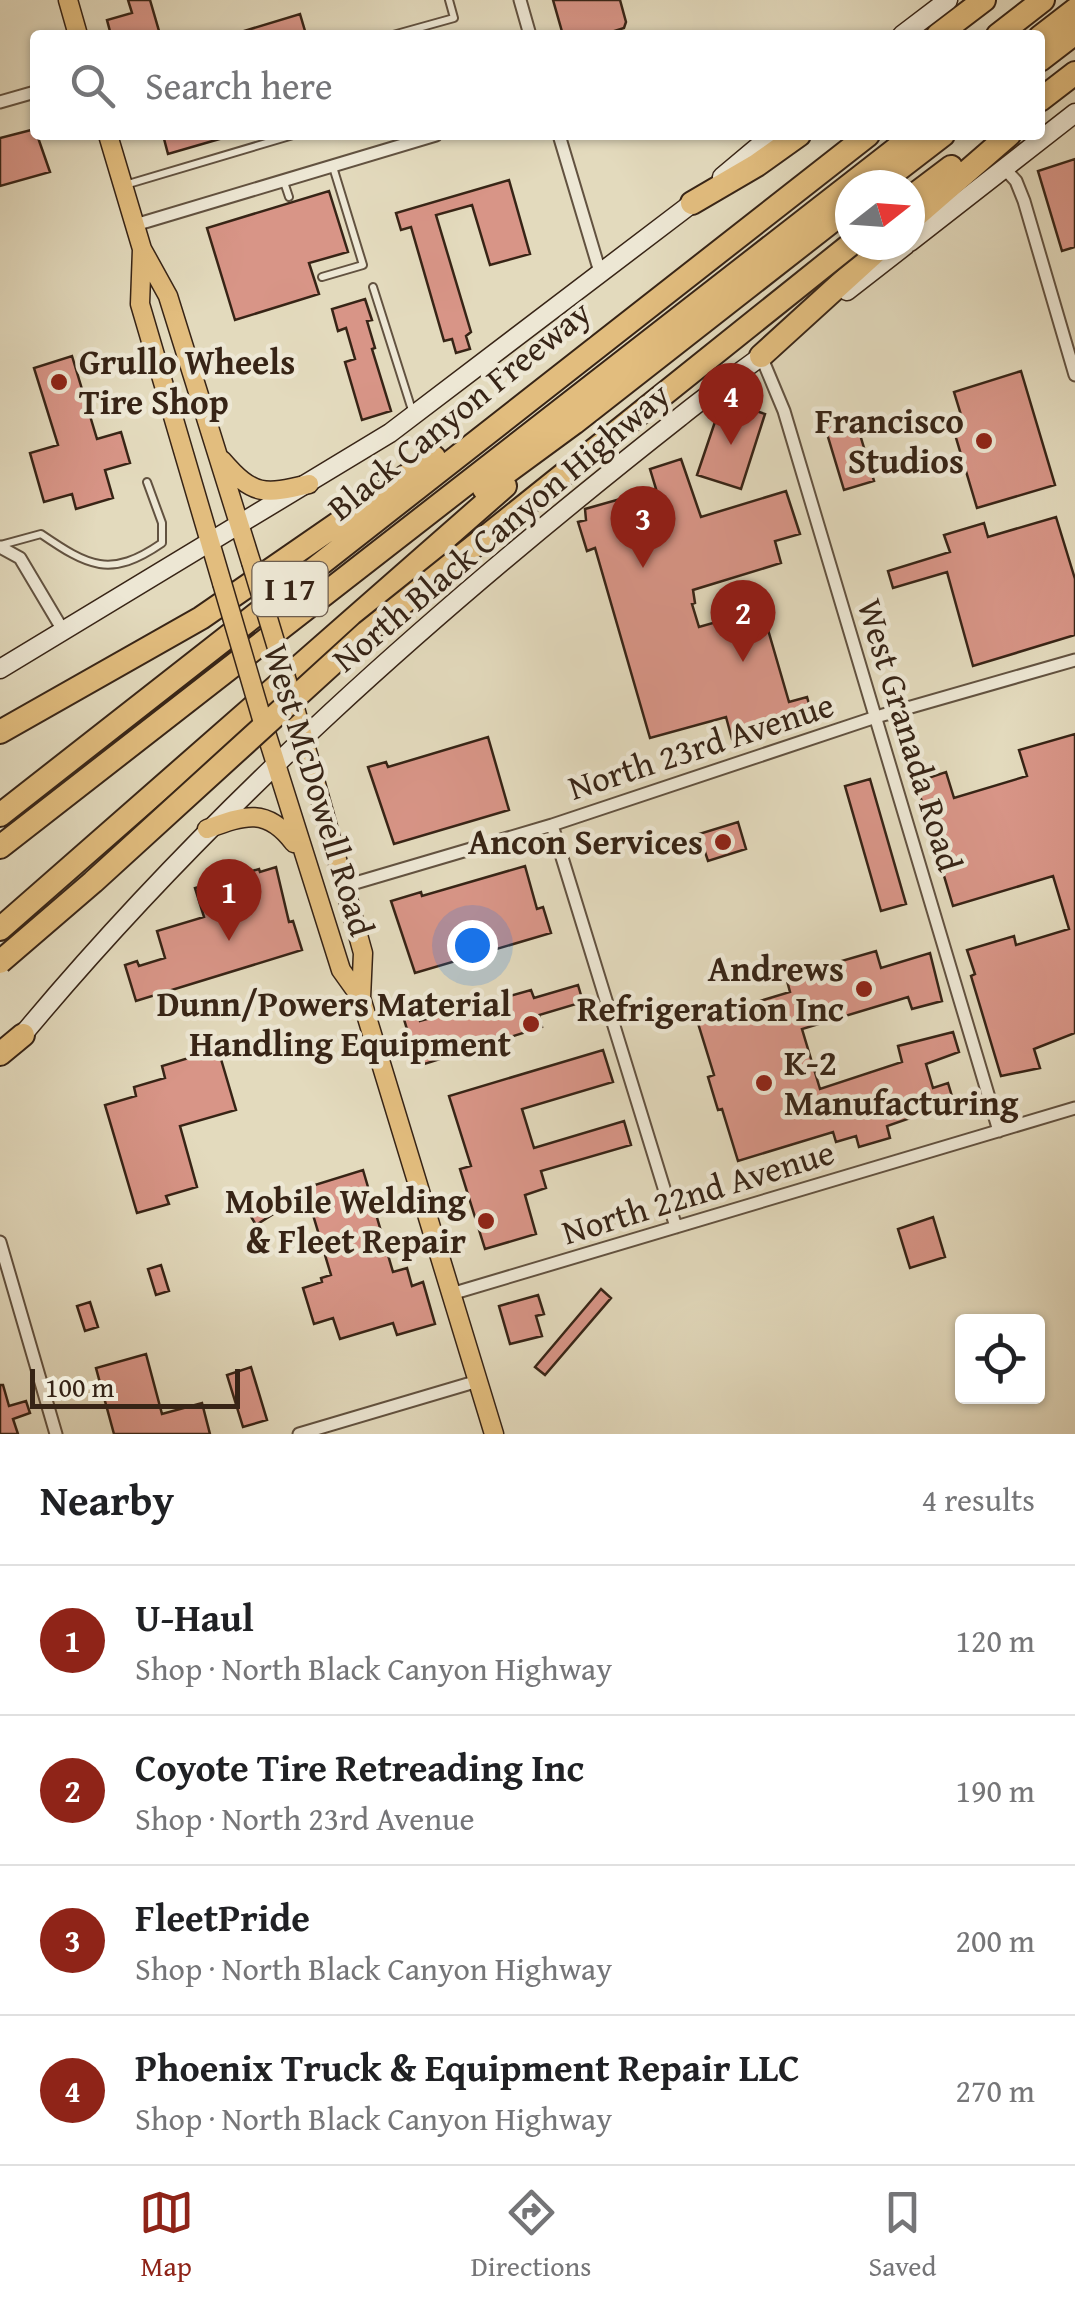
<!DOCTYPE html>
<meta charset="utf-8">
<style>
body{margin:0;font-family:"Gentium Book Plus",serif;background:#f6f6f6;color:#202124}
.controls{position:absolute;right:30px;bottom:30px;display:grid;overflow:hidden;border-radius:10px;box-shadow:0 2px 8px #0004}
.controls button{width:90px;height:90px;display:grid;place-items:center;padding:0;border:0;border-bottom:2px solid #e0e0e0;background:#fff;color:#202124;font:50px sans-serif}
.compass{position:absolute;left:835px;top:170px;width:90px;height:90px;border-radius:50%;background:#fff;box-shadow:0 2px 8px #0004;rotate:73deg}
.scale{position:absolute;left:30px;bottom:25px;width:210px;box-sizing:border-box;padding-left:10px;border:5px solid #372416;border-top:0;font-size:28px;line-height:35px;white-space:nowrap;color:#372416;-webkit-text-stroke:8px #ede7d4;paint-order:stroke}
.you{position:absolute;left:472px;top:945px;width:35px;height:35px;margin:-25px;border:8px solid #fff;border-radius:50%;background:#1a73e8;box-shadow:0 0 0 15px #1a73e833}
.badge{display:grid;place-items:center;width:65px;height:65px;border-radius:50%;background:#8f2418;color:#fff;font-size:32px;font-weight:700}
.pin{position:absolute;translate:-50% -82px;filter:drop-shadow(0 2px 5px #0008)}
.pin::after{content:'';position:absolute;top:52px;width:35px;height:30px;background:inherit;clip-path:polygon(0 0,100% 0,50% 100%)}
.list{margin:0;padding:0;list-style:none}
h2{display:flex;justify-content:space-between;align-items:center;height:130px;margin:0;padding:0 40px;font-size:42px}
h2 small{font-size:32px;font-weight:400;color:#757577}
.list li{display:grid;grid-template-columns:65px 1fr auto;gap:30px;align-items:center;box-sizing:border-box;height:150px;padding:0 40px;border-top:2px solid #e0e0e0}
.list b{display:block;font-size:38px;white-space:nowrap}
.list p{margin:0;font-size:32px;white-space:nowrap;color:#757577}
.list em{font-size:32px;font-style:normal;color:#757577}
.icon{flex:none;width:55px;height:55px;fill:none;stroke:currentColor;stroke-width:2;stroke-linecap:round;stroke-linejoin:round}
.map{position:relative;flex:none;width:1075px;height:1434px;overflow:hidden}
.search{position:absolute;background:#fff;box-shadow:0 2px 8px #0004;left:30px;right:30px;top:30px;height:110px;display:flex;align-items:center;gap:25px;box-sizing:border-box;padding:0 35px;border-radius:10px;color:#757577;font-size:38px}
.sheet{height:730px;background:#fff}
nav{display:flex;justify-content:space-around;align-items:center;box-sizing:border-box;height:140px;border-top:2px solid #e0e0e0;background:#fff;font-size:28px;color:#757577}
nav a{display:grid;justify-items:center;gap:5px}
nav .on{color:#8f2418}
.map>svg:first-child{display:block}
.building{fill:#d89587;stroke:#372416;stroke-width:2.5}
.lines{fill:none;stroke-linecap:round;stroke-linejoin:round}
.lane-casing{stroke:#625240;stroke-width:10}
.street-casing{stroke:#625240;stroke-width:15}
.secondary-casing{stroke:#372416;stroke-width:21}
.primary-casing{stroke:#372416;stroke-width:21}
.highway-casing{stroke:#372416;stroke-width:26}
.lane{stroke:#ede7d4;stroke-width:6}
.street{stroke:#ede7d4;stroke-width:11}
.secondary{stroke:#ede7d4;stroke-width:18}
.primary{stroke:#e2bd7e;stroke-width:18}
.highway{stroke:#e2bd7e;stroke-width:22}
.primary-bridge-casing{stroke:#372416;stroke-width:21;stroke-linecap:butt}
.highway-bridge-casing{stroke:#372416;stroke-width:26;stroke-linecap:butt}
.primary-bridge{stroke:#e2bd7e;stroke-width:18}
.highway-bridge{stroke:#e2bd7e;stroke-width:22}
.poi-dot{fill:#8f2418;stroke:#ede7d4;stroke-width:4}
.labels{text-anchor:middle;stroke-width:9;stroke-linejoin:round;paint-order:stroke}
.shield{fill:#ede7d4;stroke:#6e5e4f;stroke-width:2.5}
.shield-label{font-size:32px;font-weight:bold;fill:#372416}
.poi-label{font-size:35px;font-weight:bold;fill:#372416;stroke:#ede7d4;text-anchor:end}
.street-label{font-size:35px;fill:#372416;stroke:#ede7d4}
</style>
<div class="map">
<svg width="1075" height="1434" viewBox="0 0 1075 1434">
<rect width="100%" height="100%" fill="#e3dabd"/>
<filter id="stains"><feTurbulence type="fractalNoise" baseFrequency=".002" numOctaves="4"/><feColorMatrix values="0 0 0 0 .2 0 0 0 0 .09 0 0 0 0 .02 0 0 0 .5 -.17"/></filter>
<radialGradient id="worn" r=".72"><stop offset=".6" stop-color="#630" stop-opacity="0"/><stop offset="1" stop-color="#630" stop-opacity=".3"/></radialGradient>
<path class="building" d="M128,0H150L159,31L147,35H111L107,20L132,13Z
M553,0H620L626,22L624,28L602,35H563Z
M300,14L305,31L292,35H241V32Z
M35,129L50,172L0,186V138Z
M163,135H223V138L168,154Z
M1075,159V247L1062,251L1038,171Z
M509,180L530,254L490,265L472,205L436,215L471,332L466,336L470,349L456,353L452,339L444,341L411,227L401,230L396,213Z
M329,191L348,252L309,263L319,294L235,320L207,228Z
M365,299L372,320L367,321L375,348L372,349L391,411L362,420L345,362L355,359L346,328L338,331L332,309Z
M72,356L97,439L121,432L130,463L105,470L113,498L76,509L72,494L44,502L30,453L58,445L34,368Z
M1021,371L1055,485L977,508L954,431L965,428L954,392Z
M722,401L745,408L750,405L753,410L765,414L741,489L697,475Z
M855,418L874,481L844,490L825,427Z
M681,459L701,517L786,491L800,534L775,541L781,563L693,590L695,603L692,604L699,627L762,609L789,702L807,697L811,711L763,725L764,730L732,739L726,717L650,738L595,548L587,551L578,522L586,520L585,509L656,489L650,469Z
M1056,517L1075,579V635L973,666L947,572L893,588L888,571L950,552L944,535L984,523L988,537Z
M1075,734V1033L1034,1049L1040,1068L1001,1076L971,976L975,974L967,950L1014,936L1016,945L1069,929L1053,876L953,906L916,782L946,772L954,798L1027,776L1019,750Z
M488,737L509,810L394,844L368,767L386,762L388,767Z
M870,779L906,904L881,911L845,786Z
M738,822L746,849L708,861L699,834Z
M525,866L537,909L543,907L551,933L415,973L391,901L421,892L422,896Z
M276,867L289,922L293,921L302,950L136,1001L125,965L137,961L139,966L165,958L157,931L204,917L195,888L259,869L260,872Z
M876,951L881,968L930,953L942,1001L912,1009L908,997L802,1029L820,1089L902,1062L898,1046L953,1032L959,1052L926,1064L933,1088L948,1083L954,1103L887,1126L890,1138L859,1147L856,1136L836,1142L833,1132L738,1161L722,1109L718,1110L708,1077L714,1075L697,1020L790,992L786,977Z
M578,985L583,1002L539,1015L542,1027L418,1066L403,1016L418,1011L420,1021L531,990L534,998Z
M218,1049L236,1110L180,1126L197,1187L166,1196L169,1204L137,1213L105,1105L136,1096L134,1087L165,1078L162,1066Z
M603,1050L613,1082L522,1109L534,1148L624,1121L631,1145L541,1171L546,1188L525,1195L536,1234L485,1249L460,1169L471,1166L449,1096Z
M363,1170L393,1272L407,1268L412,1286L423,1282L435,1324L397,1335L393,1323L340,1339L333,1318L314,1324L303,1288L322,1282L321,1278L331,1275L305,1188Z
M281,1190L289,1204L256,1225L247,1210Z
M933,1217L945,1257L910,1268L898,1229Z
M161,1265L169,1291L156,1295L148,1269Z
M601,1289L611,1298L545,1375L535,1367Z
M538,1295L544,1314L536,1316L542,1336L510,1344L499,1306Z
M90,1302L98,1327L85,1331L77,1306Z
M146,1354L162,1414L202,1403L210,1434H114L96,1368Z
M251,1367L267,1420L243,1427L227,1375Z
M0,1385H3L9,1406L26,1401L30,1413L13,1419L18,1434H0Z"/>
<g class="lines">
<g class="lane-casing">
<path id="lane" d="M393,35L454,18L449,0
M284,182L289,197
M125,185L293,135
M322,277L363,265L333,167
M373,287L412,410
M1,545L41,534C88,566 110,579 162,543V523L147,482"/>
</g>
<g class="street-casing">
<path id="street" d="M520,0L530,35
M0,102L35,92
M559,135L600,272
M1005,169L1016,181L1024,201L1075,375
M135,225L436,135
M761,356L784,411L999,1131
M0,547L20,558L64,632
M552,825L676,1227
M345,886L552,825L876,717L1075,660
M0,1242L56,1434
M451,1294L1075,1108
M299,1434L478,1381"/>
</g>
<g class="secondary-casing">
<path id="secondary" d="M902,35L948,0
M722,177L772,135
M910,242L1075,113
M847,291L906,245
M0,669L390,433L699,198
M15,1044C210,808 440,606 680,417C709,393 741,372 771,349"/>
</g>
<g class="primary-casing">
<path id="primary" d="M68,0L78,35
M108,135L142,249L168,296L251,562
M142,249L140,304L222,583
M222,460C253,496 264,495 309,484
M293,701L363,953L361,998
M264,726L341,970L361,998L494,1434
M207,829C245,815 267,807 294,843"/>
</g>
<g class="highway-casing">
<path id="highway" d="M938,35L984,0
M998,35L1043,0
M1040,37L1075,10
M1040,60L1075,33
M1040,100L1075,73
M878,185L943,135
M910,198L951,167
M692,203L757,165L799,135
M910,221L1009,135
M761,356L883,245
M484,489L574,423L850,207
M0,732L201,618L434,457
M0,815L868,135
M0,847L914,135
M0,929L505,486
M0,1054L23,1035"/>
</g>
<use href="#lane" class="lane"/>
<use href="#street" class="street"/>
<use href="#secondary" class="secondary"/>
<use href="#primary" class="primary"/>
<use href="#highway" class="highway"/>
<g class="primary-bridge-casing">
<path id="primary-bridge" d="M251,562L293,701
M222,583L264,726"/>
</g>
<g class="highway-bridge-casing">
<path id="highway-bridge" d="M0,962L93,882L367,632L850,245"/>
</g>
<use href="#primary-bridge" class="primary-bridge"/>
<use href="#highway-bridge" class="highway-bridge"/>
</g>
<g class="poi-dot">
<circle cx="59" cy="382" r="10"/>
<circle cx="984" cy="441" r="10"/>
<circle cx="723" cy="842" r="10"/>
<circle cx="864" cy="989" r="10"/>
<circle cx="531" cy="1024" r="10"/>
<circle cx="764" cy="1083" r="10"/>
<circle cx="486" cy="1221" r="10"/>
</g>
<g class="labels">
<rect class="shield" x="252.5" y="562" width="75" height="54" rx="8"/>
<g class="shield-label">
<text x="290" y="600">I 17</text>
</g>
<g class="poi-label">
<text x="79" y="374" text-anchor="start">Grullo Wheels<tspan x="79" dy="40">Tire Shop</tspan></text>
<text x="964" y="433">Francisco<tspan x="964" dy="40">Studios</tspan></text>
<text x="703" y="854">Ancon Services</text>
<text x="844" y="981">Andrews<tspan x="844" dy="40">Refrigeration Inc</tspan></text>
<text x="511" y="1016">Dunn/Powers Material<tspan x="511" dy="40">Handling Equipment</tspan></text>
<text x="784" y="1075" text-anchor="start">K-2<tspan x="784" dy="40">Manufacturing</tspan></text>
<text x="466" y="1213">Mobile Welding<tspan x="466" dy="40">&amp; Fleet Repair</tspan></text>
</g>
<g class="street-label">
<text transform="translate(459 410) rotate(-39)" y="12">Black Canyon Freeway</text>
<text transform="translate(501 527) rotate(-40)" y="12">North Black Canyon Highway</text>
<text transform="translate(910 735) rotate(73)" y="12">West Granada Road</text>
<text transform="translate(701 746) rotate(-18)" y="12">North 23rd Avenue</text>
<text transform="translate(319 790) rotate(73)" y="12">West McDowell Road</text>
<text transform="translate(698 1192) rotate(-17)" y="12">North 22nd Avenue</text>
</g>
</g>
<rect width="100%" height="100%" filter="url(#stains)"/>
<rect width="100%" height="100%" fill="url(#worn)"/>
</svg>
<div class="controls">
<button><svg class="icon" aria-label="locate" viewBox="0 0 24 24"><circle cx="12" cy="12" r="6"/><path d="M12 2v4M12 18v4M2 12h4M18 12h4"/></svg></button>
</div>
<svg class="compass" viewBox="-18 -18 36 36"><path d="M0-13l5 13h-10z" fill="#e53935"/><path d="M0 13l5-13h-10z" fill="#757577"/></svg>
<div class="scale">100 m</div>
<div class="you"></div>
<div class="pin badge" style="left:229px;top:941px">1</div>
<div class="pin badge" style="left:743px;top:662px">2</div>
<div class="pin badge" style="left:643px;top:568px">3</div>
<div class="pin badge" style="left:731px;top:445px">4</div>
<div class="search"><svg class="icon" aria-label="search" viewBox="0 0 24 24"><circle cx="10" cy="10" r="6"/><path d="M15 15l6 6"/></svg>Search here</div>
</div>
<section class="sheet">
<h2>Nearby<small>4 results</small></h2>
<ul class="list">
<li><span class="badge">1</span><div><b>U-Haul</b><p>Shop · North Black Canyon Highway</p></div><em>120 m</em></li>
<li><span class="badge">2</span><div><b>Coyote Tire Retreading Inc</b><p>Shop · North 23rd Avenue</p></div><em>190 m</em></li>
<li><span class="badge">3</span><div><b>FleetPride</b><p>Shop · North Black Canyon Highway</p></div><em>200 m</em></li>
<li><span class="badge">4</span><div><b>Phoenix Truck &amp; Equipment Repair LLC</b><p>Shop · North Black Canyon Highway</p></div><em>270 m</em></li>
</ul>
</section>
<nav>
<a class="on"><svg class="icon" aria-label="map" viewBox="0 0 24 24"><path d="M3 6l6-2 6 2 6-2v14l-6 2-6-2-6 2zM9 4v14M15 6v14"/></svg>Map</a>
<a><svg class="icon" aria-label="directions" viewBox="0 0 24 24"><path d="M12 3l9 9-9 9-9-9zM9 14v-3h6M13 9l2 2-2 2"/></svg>Directions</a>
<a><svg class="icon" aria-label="saved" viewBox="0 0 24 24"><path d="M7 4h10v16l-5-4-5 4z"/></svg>Saved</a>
</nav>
